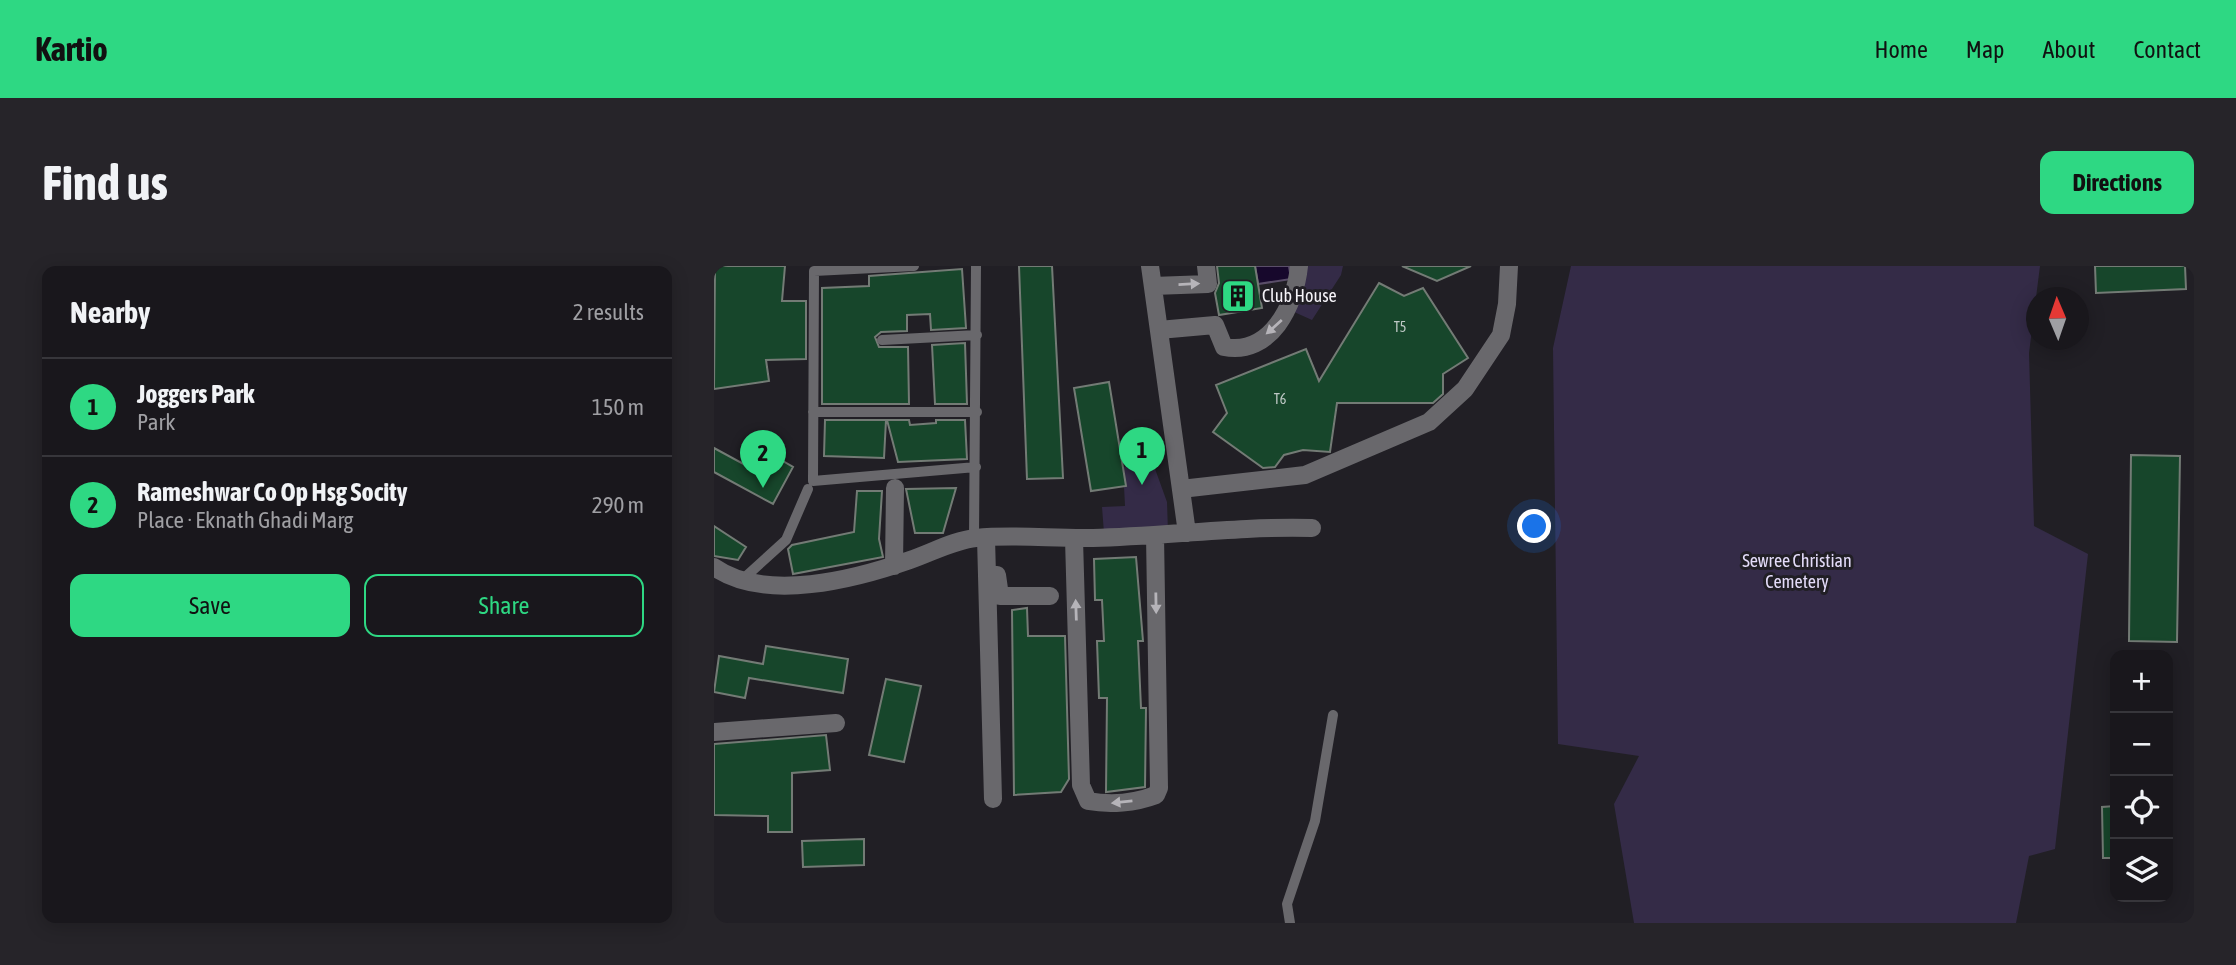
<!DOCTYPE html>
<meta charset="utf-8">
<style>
body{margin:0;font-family:"Asap Condensed",sans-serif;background:#262429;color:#f1f3f6}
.controls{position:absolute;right:21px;bottom:21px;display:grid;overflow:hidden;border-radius:14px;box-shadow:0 4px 18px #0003}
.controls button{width:63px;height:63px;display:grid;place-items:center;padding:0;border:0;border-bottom:2px solid #37363b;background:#19171c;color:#f1f3f6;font:35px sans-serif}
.compass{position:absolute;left:1312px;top:21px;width:63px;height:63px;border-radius:50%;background:#19171c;box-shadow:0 4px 18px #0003;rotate:358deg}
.you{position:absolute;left:821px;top:261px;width:24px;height:24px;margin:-18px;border:5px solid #fff;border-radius:50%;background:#1a73e8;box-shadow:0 0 0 10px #1a73e833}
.badge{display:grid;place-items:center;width:46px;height:46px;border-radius:50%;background:#2ed883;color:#111;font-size:23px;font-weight:700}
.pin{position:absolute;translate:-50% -58px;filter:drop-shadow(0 2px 4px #0008)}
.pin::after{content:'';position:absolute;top:37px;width:24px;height:21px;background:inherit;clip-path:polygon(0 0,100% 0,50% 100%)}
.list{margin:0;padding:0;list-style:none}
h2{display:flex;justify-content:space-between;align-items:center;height:91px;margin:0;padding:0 28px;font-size:30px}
h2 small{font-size:23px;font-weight:400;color:#9f9fa3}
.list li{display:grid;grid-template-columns:46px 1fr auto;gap:21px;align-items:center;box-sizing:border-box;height:98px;padding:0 28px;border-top:2px solid #37363b}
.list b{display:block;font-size:26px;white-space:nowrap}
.list p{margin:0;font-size:23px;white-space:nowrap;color:#9f9fa3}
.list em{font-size:23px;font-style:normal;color:#9f9fa3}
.actions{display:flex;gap:14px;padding:21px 28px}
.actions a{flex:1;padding:16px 0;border:2px solid #2ed883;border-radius:14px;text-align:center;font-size:24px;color:#2ed883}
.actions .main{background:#2ed883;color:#111}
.icon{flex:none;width:38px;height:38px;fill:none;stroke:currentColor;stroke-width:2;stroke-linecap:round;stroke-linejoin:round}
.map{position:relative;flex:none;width:1480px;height:657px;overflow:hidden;border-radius:14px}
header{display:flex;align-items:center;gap:42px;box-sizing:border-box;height:98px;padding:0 35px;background:#2ed883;color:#111}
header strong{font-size:33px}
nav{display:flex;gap:38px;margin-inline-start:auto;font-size:24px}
.intro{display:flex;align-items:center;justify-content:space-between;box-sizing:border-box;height:168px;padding:0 42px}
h1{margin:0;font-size:49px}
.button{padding:18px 32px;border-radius:14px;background:#2ed883;color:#111;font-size:24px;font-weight:700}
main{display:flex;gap:42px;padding:0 42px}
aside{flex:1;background:#19171c;border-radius:14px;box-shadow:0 4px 18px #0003}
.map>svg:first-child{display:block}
.green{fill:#342b47}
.water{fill:#17082c;stroke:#5a4e69;stroke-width:2}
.building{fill:#17462b;stroke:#737b75;stroke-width:2}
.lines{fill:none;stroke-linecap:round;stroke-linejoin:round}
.lane{stroke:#69686c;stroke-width:10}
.street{stroke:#69686c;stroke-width:18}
.oneway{fill:#b6b4b9}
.labels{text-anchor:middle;stroke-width:6;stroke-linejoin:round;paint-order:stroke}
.number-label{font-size:14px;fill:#bec8c5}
.poi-label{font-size:18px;fill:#f5f3f8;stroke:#211f25;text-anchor:start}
.park-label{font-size:18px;fill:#e4dcf9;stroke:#211f25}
</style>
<header>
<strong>Kartio</strong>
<nav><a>Home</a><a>Map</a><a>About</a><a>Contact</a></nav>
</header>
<div class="intro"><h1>Find us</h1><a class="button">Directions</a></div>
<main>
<aside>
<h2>Nearby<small>2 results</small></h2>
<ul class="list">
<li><span class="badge">1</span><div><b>Joggers Park</b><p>Park</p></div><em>150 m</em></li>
<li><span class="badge">2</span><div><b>Rameshwar Co Op Hsg Socity</b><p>Place · Eknath Ghadi Marg</p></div><em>290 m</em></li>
</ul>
<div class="actions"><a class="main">Save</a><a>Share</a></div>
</aside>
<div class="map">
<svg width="1480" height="657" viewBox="0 0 1480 657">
<rect width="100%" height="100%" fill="#211f25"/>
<path class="green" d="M575,0H629L627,9L598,54L569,41L577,13Z
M857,0H1326L1315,87L1320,260L1374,288L1341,583L1315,590L1302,657H920L900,538L925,490L844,478L839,82Z
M440,200L453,236L454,266L390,267L388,241L411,240L409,201Z"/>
<path class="water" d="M541,0H575L577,13L544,18Z"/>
<path class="building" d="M1,0H71L68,35H92V93L52,94L55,115L0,123Z
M305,0H338L349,212L313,213Z
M503,0H541L548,42L505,49L501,27L505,17Z
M688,0H757L723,15Z
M1381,0H1471L1472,23L1382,27Z
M248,3L252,62L217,64L216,48L193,49V65L167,66L161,71L165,81H194L195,138H108V22L155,20V10Z
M665,17L690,30L709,22L754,92L729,108V128L719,137H623L616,186L589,184L570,189L561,201L549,202L499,166L513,147L502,119L592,83L605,115Z
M251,77L253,138H221L218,79Z
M395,116L412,220L377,225L360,122Z
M111,154H172L170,192L110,190Z
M173,154H195L196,159L222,157V154H251L253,193L184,196Z
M0,182L44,206L55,187L79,201L59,238L0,206Z
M1417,189L1466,190L1463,376L1415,375Z
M242,222L229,267H201L192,223Z
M143,225H168L165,273L169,291L79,308L74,283L78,279L140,266Z
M0,260L32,281L24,294L0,290Z
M422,291L429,375H424L427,442H432L431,521L392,526L393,432H385L383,375H390L388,334H381L380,293Z
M313,342L314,370H351L355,513L347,526L300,529L298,344Z
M52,380L134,393L129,427L35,412L31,432L0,426L5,390L49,398Z
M172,413L207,420L190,496L155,489Z
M112,469L116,504L78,507V566H54V550L0,549V478Z
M1401,540V592H1389L1388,541Z
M150,573V599L89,601L88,575Z"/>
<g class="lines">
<path class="lane" d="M200,0L100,5L99,215L262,201
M168,74L263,69
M99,146H263
M260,272L262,0
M28,314L72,274L94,223
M576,657L573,638L601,555L619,449"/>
<path class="street" d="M436,0L473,267
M439,20L494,18L492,0
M445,64L501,59L510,81C557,90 581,39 585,0
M467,223L591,209L715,156L751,123L787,69L793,38L795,0
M272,272L279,533
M360,273L367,519L374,535C396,539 421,537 442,529L445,522L441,269
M180,300L181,222
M0,301C51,337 142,313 196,294C217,287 240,274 262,272C300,268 341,273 379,272C453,270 525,260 598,262
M283,309L286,330H336
M0,466L122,457"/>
</g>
<defs><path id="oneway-solid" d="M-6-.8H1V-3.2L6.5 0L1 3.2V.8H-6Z" transform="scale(1.75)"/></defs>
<g class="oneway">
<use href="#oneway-solid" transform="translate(475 18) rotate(-3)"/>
<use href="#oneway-solid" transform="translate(560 61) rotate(138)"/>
<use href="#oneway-solid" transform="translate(442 337) rotate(89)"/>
<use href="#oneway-solid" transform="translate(362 344) rotate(-92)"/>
<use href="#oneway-solid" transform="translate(408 536) rotate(174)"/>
</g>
<defs>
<g id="building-square" transform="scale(1.75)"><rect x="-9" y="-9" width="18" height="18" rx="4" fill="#2ed883" stroke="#211f25"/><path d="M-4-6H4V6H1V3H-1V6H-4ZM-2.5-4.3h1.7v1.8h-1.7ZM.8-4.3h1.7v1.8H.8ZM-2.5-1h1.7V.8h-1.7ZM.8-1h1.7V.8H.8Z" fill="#111"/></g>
</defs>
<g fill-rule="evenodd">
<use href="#building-square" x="524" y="30"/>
</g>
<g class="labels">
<g class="number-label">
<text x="686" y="66">T5</text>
<text x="566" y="138">T6</text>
</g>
<g class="poi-label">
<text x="548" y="36">Club House</text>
</g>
<g class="park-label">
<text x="1083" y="301">Sewree Christian<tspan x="1083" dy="21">Cemetery</tspan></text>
</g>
</g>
</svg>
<div class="controls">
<button>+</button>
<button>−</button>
<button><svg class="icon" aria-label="locate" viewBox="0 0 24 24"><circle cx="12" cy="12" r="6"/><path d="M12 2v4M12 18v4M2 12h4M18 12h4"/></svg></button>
<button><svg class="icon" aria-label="layers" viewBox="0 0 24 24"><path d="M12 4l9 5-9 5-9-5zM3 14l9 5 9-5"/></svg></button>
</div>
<svg class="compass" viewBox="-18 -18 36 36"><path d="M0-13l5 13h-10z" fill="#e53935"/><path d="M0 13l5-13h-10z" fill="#9f9fa3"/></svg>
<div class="you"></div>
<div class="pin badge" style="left:428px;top:219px">1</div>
<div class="pin badge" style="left:49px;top:222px">2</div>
</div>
</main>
